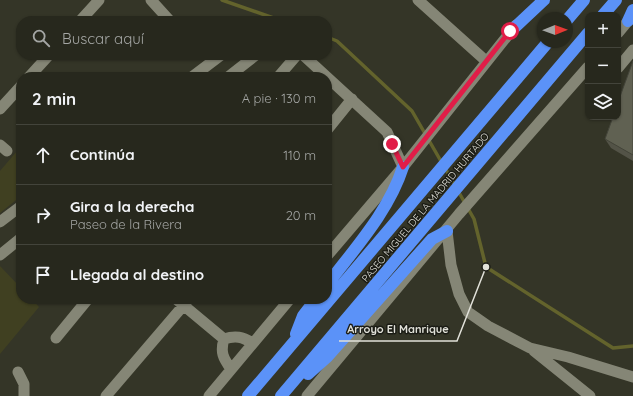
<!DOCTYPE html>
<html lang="es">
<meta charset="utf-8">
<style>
body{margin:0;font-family:Quicksand,sans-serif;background:#2f3026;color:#f1f3f6}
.controls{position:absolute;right:12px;top:12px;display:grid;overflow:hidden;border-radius:8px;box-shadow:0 1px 3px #0004}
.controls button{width:36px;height:36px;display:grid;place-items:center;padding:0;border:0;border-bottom:1px solid #43443b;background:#27281d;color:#f1f3f6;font:20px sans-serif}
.compass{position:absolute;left:537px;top:12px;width:36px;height:36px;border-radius:50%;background:#27281d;box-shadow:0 1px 3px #0004;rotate:89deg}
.stop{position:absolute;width:12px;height:12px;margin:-9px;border:3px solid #e11d48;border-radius:50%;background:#fff}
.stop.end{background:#e11d48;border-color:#fff;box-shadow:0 1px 4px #0008}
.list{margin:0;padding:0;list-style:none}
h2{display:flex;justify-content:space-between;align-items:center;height:52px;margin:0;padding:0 16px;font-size:17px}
h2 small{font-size:13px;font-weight:400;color:#a4a6a4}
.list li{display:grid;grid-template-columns:26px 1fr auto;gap:12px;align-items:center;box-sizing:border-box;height:60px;padding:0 16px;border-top:1px solid #43443b}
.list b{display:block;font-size:15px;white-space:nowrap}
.list p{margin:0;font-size:13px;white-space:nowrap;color:#a4a6a4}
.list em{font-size:13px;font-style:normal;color:#a4a6a4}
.icon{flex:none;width:22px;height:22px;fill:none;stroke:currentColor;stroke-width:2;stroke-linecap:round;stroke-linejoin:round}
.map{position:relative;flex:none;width:633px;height:396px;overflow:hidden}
.search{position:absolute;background:#27281d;box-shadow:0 1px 3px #0004;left:16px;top:16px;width:316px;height:44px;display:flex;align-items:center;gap:10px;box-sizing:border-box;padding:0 14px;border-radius:16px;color:#a4a6a4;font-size:15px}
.panel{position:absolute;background:#27281d;box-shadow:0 1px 3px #0004;left:16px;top:72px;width:316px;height:232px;border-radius:16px}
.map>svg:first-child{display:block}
.green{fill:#404021}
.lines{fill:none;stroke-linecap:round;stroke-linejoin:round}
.stream{stroke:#63632c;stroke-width:3.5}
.minor{stroke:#858676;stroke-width:11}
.highway{stroke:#5b92f8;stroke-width:12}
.wall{fill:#535347}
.building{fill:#606152;stroke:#434439}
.route{stroke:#e11d48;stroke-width:5}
.labels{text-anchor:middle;stroke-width:3;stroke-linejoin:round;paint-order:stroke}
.street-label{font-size:10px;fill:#e1e1d9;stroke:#1b1c15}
.leader{fill:none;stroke:#e1e1d9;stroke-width:1.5}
.callout-dot{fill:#e1e1d9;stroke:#1b1c15;stroke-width:1.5}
.callout-label{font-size:11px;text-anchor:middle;font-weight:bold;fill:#e1e1d9;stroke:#1b1c15;stroke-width:3;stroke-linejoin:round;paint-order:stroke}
</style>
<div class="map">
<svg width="633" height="396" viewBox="0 0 633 396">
<rect width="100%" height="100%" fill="#343527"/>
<path class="green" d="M17,151L21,154V196L0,213V171Z
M0,266L21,288V299H32L39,307L0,354Z"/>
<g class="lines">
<path class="stream" d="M222,0L282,21
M327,37L337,41L412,111L442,163
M445,168L474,219L486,267L613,348L633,346"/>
<path class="minor" d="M151,0L170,21
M418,0L486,61
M80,21L99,0
M618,33L633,15
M303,55L387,132L403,167
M618,68L633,50
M29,77L49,55
M192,77L221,55
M228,77L256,55
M278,77L297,55
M0,109L21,86
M327,130L352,99
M0,145L7,151
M0,222L21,206
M447,231L451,265L459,294L468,312L488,326L530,348L568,357L633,377
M0,255L21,238
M327,256L403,167L516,25
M176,299L224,339
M56,338L88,299
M534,351L590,396
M231,369C223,358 220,352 224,339C236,335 242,337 253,343
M18,372L24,384V396
M106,396L189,299
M209,396L290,299
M307,396L459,214L588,67"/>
<path class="highway" d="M603,15L616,0
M567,20L584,0
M628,21L633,10
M511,31L544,0
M327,285C355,248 389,211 403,167
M296,334L303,316L316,299
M308,374L327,357L432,239L447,231
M248,396L548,42
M281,396L588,33"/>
</g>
<path class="wall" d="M633,61V161L611,148L605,139Z"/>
<path class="building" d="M633,61V155L605,139L613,117H618V102Z"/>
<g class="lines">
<path class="route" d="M392,144L403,167L510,31"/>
</g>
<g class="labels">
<g class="street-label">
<text transform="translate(425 207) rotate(-50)" y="4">PASEO MIGUEL DE LA MADRID HURTADO</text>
</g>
</g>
<path class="leader" d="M486 267L457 341H339"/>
<circle class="callout-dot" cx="486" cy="267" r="4"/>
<g class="callout-label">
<text x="398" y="333">Arroyo El Manrique</text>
</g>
</svg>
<div class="controls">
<button>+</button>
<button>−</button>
<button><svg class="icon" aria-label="layers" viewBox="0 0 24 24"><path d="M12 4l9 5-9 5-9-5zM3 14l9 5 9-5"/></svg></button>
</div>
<svg class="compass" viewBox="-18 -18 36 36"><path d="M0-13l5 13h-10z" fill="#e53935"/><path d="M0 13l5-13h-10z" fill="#a4a6a4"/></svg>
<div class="stop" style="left:510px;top:31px"></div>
<div class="stop end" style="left:392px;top:144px"></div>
<div class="search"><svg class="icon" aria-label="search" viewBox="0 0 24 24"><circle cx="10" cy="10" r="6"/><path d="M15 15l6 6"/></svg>Buscar aquí</div>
<section class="panel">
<h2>2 min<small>A pie · 130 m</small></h2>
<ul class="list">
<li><svg class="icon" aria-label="ahead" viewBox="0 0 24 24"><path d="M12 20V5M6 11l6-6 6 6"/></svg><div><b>Continúa</b></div><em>110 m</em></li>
<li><svg class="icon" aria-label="right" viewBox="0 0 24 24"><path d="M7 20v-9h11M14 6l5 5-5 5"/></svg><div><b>Gira a la derecha</b><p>Paseo de la Rivera</p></div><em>20 m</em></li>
<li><svg class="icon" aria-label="arrive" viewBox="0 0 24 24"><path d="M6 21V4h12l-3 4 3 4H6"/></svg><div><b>Llegada al destino</b></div></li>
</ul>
</section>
</div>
